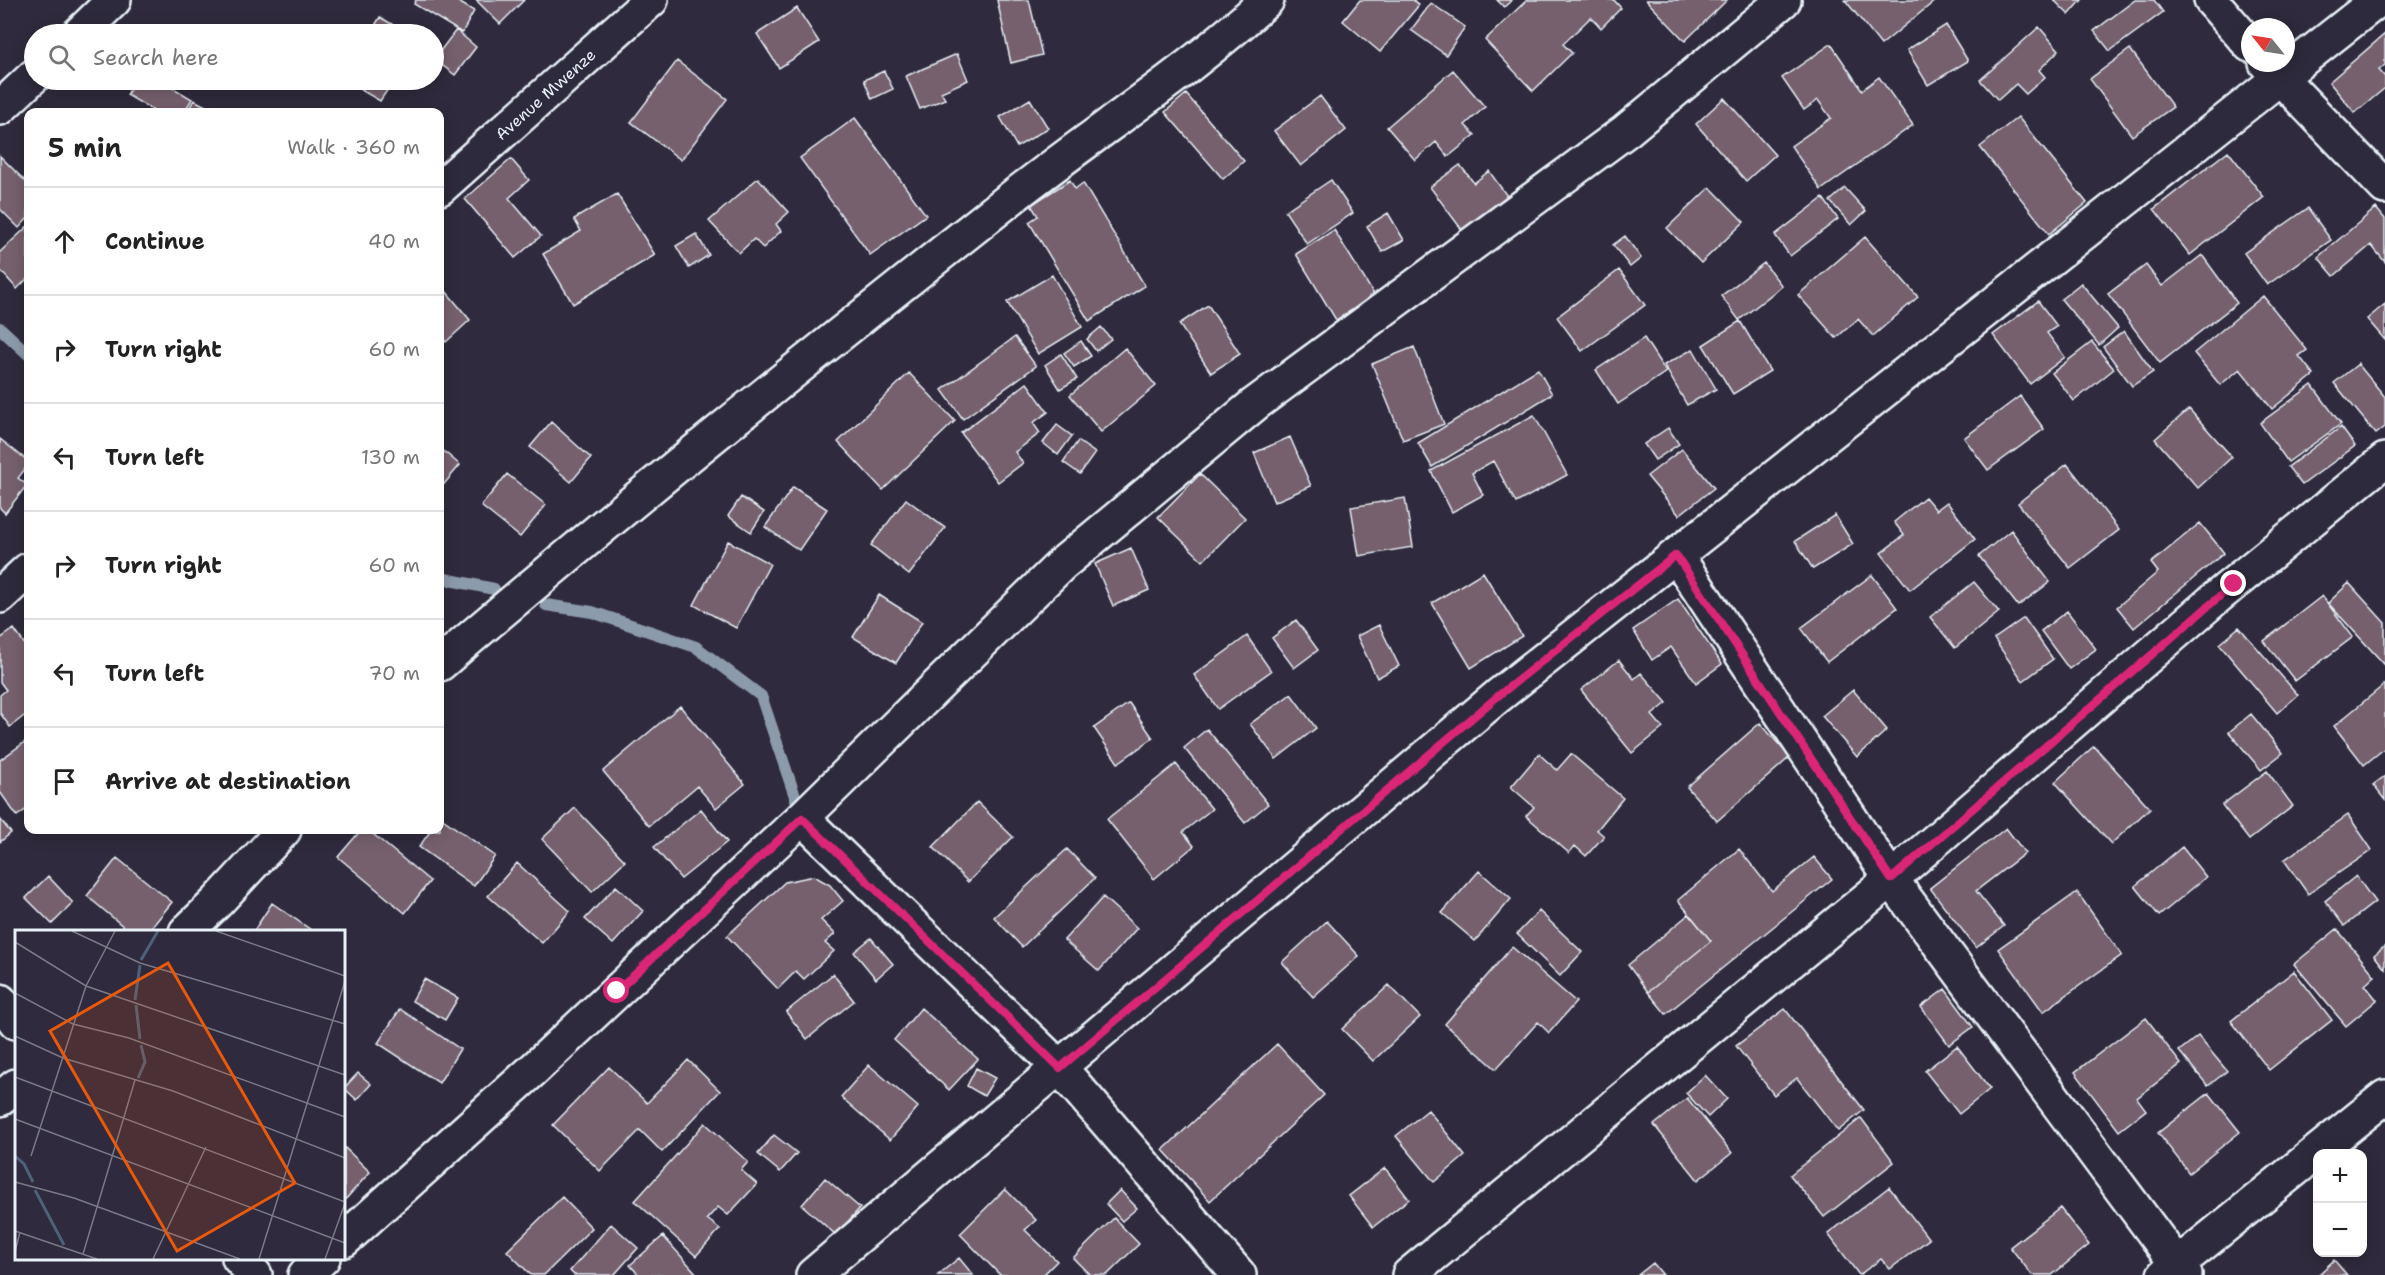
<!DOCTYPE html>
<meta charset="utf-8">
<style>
body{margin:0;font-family:"Shantell Sans",sans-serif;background:#f6f6f6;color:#222}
.controls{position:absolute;right:18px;bottom:18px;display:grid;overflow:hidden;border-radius:12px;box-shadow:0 3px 15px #0003}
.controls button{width:54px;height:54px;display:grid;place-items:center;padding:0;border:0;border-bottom:2px solid #e0e0e0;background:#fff;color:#222;font:30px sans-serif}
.compass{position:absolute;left:2241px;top:18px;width:54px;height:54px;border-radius:50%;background:#fff;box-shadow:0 3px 15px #0003;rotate:300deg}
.stop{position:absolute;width:18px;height:18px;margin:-14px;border:4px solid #db2777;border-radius:50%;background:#fff}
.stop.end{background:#db2777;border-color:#fff;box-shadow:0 2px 6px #0008}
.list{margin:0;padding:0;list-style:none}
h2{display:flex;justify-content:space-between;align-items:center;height:78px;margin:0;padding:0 24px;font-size:26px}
h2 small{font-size:20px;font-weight:400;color:#767676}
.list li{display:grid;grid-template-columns:39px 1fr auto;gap:18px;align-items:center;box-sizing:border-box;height:108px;padding:0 24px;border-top:2px solid #e0e0e0}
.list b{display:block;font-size:22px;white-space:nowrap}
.list em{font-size:20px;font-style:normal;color:#767676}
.icon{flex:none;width:33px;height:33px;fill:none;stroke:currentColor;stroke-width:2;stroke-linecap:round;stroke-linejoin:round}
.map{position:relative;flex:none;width:2385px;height:1275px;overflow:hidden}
.search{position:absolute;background:#fff;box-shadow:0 3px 15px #0003;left:24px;top:24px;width:420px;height:66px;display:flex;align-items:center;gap:15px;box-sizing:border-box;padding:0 21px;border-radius:33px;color:#767676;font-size:22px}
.panel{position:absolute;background:#fff;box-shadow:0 3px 15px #0003;left:24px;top:108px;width:420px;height:726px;border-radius:12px}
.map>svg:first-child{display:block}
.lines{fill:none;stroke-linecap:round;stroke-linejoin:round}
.stream{stroke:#8c9bac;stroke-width:12}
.building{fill:#76616d;stroke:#e8f1f8;stroke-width:1.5}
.street-casing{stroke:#e8f1f8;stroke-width:38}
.secondary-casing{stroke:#e8f1f8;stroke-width:38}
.street{stroke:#2f2a3d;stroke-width:33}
.secondary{stroke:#2f2a3d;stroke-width:33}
.route{stroke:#db2777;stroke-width:8}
.labels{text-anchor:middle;stroke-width:4.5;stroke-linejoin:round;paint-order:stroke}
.street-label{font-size:16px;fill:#e8f1f8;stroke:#2f2a3d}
.inset-river{fill:none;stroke:#4e617a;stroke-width:3}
.inset-road{fill:none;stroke:#797a88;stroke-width:1.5}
.view{fill:#e8590c;fill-opacity:0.15;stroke:#e8590c;stroke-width:3}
.inset-edge{fill:none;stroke:#e8f1f8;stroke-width:3}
</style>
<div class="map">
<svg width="2385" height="1275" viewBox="0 0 2385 1275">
<rect width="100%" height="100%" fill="#2f2a3d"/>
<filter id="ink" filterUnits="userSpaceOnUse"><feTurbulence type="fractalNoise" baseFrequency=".0167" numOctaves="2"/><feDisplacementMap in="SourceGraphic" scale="12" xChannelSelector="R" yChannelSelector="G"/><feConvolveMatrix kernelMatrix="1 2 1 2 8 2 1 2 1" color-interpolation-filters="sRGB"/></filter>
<g filter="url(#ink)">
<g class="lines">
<path class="stream" d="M0,328L28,354
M440,578L494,589
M546,605L592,612L696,647L761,696L801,814"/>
</g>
<path class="building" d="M416,0H455L474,11L462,33L414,4Z
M476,0H524L500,24Z
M997,0H1029L1042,55L1011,63Z
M1360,0H1413L1419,5L1380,52L1343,21Z
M1497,0H1512L1504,7Z
M1527,0H1614L1621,8L1601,28L1591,17L1563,44L1572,53L1533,91L1485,40Z
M1646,0H1727L1685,41Z
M1845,0H1936L1881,45Z
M2054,0H2082L2069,15Z
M2135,0H2154L2163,12L2110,51L2094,31Z
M1431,3L1465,27L1446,55L1411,30Z
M797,8L819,42L779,68L757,34Z
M380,17L408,34H370Z
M1946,25L1968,61L1928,85L1907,50Z
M2039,27L2059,50L2039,70L2045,77L2026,94L2016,84L1998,100L1980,80Z
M456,30L476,47L455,75L434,59Z
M2385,34V65L2379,70L2385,77V88L2355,113L2329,82Z
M1831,44L1862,90L1879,77L1913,125L1821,190L1791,146L1831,118L1818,100L1804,110L1782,78Z
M2130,49L2173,107L2132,136L2090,79Z
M957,54L968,80L941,92L945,99L920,109L906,76Z
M677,61L727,99L681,160L631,122Z
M1453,70L1485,107L1465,125L1475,135L1448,157L1436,142L1415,160L1387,127Z
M884,71L893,89L872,99L864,80Z
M135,80H160L192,99L184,112H156L127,95Z
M344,80H394L380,101Z
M1186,94L1244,161L1223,179L1165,112Z
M1320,96L1346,130L1301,166L1274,131Z
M1724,98L1775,155L1746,181L1696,124Z
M1030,99L1048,128L1017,147L1000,117Z
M194,100L217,112H187Z
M2018,117L2087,203L2049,234L1980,147Z
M855,118L926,215L870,255L800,158Z
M2228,151L2264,197L2190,255L2154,209Z
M0,156L28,184V218L19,228L0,209Z
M511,159L529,180L509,198L541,236L515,258L465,199Z
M1460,165L1474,183L1489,171L1507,196L1462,230L1430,187Z
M758,178L789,212L776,224L781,231L763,248L754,239L739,253L709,221Z
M1070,180L1075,189L1083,183L1145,286L1089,321L1029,222L1038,216L1031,205Z
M1331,180L1353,213L1307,244L1285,211Z
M1710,187L1744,222L1701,263L1667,228Z
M1845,188L1866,211L1851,225L1830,201Z
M617,194L655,255L573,304L543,254L581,231L574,219Z
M1823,198L1838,219L1790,256L1775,235Z
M2308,208L2331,240L2267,285L2244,253Z
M2376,208L2385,219V262L2371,245L2334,276L2318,257Z
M1388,213L1404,240L1382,252L1367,226Z
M28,226V278L17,289L0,270V252Z
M1334,230L1375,296L1336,320L1296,254Z
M696,234L709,255L689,268L676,246Z
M1625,236L1641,258L1630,267L1613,245Z
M1865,237L1918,297L1873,336L1858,319L1836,338L1798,295Z
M2202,255L2237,303L2160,363L2108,294L2146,265L2162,286Z
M1764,263L1782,286L1739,320L1721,296Z
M1619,270L1645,305L1582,351L1557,317Z
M1052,275L1082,327L1038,354L1007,302Z
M2081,283L2118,328L2099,345L2061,299Z
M440,284L470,320L446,342L440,335Z
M2263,296L2307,350L2299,356L2314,375L2272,409L2240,369L2220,385L2194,353Z
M2038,301L2057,326L2047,333L2065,357L2030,384L1993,335Z
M2385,304V340L2367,319Z
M1208,305L1240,354L1211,373L1179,324Z
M1740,321L1770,371L1733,394L1703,345Z
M1101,327L1111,339L1096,351L1087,339Z
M2124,331L2153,372L2132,386L2103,347Z
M1015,337L1036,366L963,419L942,390Z
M1644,338L1666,372L1618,404L1596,370Z
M1081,341L1091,356L1074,367L1064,353Z
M2092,342L2114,369L2074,401L2052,373Z
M1414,347L1444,424L1403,440L1372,364Z
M1125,348L1156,386L1101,432L1070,395Z
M1693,349L1716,389L1687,405L1664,365Z
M1061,354L1077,379L1060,389L1045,365Z
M2358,364L2385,397V427L2376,434L2334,383Z
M1538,369L1552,394L1432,467L1418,443Z
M909,373L955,421L883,490L838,442Z
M1027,383L1048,412L1033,423L1040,433L1015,452L1023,463L998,482L961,433Z
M2312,385L2341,424L2288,462L2260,423Z
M2020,396L2044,429L1988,470L1964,438Z
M2189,409L2232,457L2198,488L2155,439Z
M1534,415L1567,475L1516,503L1493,461L1472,473L1483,495L1452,512L1431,471Z
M551,422L591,458L571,482L530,447Z
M1057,425L1072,436L1058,455L1043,443Z
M2341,427L2355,446L2302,485L2288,467Z
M1668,428L1679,444L1655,460L1644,444Z
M1290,437L1311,486L1274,502L1254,453Z
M0,439L28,461V465L18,478L27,485L5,513L0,508Z
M1078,441L1095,453L1080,474L1063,462Z
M440,448L460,465L440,489Z
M1682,449L1714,488L1679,515L1647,476Z
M2067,464L2119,530L2070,568L2018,503Z
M507,474L546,505L520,537L481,506Z
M1200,474L1245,518L1203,561L1158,517Z
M793,487L827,509L799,550L765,527Z
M741,497L764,512L751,532L728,516Z
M1925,497L1936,510L1947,502L1975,539L1910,590L1881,553L1904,535L1894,522Z
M1405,498L1413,547L1359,556L1351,507Z
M906,499L945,528L909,575L871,545Z
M1835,515L1853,544L1813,569L1795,541Z
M2200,523L2224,553L2134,628L2117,607L2158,572L2151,563Z
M2011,530L2050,582L2018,606L1979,556Z
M728,541L770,564L736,628L694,605Z
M1131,548L1149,590L1113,606L1095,564Z
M1483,572L1522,636L1471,668L1432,603Z
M1872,575L1897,608L1827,662L1801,628Z
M1974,582L1999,612L1955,648L1930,617Z
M2349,583L2385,623V665L2328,603Z
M879,595L922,622L896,663L853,637Z
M2322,596L2353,637L2295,681L2264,641Z
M1678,599L1722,664L1696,683L1671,647L1652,660L1633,630Z
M2067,611L2096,649L2069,669L2041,631Z
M2024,618L2053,659L2023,681L1994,639Z
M1296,620L1318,650L1294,668L1272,638Z
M1379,625L1399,666L1377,678L1357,636Z
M2239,627L2298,695L2277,713L2219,644Z
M14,629L28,649V713L10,727L0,713V695L6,690L0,682V639Z
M1247,636L1271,671L1218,709L1194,675Z
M1619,660L1634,679L1641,673L1667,703L1652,715L1663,728L1632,753L1581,690Z
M2385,684V748L2364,765L2334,726Z
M1853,690L1887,730L1857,757L1822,716Z
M1291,694L1316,728L1276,759L1250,724Z
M1129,703L1153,738L1118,763L1094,728Z
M680,706L745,784L716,808L697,786L649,826L603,771Z
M2251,714L2283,753L2261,770L2229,732Z
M1760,723L1790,757L1717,821L1687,787Z
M1207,729L1268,804L1245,823L1184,748Z
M28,740V808L17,816L0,792V760Z
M2094,746L2150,808L2111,844L2055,782Z
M1539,754L1557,770L1571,754L1623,798L1597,830L1604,836L1586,856L1575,846L1569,853L1526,816L1534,807L1511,787Z
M1176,764L1212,809L1183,832L1194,846L1154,879L1107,819Z
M2267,771L2293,806L2249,840L2222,805Z
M2385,776V800L2373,785Z
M977,802L1013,837L968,882L933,847Z
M575,808L625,861L592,892L542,839Z
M701,809L727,842L681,879L654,847Z
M2348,815L2372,850L2308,894L2284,860Z
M440,817L495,856L474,886L419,847L431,830H440Z
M0,819L11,833L0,842Z
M2006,828L2025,853L1976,891L2004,926L1976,948L1930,888Z
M361,830H368L430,881L405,913L338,857Z
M2182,847L2206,877L2159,916L2135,886Z
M1067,849L1095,878L1022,947L994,917Z
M1739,849L1772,891L1814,857L1832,879L1666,1014L1648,992L1711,941L1678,900Z
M117,858L172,902L148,932H130L87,896Z
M517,863L570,911L542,943L488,896Z
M1479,871L1511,899L1475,941L1442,913Z
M48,876L73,903L52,924L26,898Z
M814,876L830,885L843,901L821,920L835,934L825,943L834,951L804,979L796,971L778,989L727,936L785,882Z
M2356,876L2375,902L2344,926L2325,901Z
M616,886L643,911L613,944L585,919Z
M2077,892L2122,955L2043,1012L1998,949Z
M1103,897L1137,928L1099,971L1064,940Z
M272,903L314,932H253Z
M1539,911L1582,952L1560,976L1517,934Z
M1689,914L1711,941L1648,992L1628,965Z
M1327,921L1359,956L1313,997L1282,962Z
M2337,929L2375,976L2365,985L2377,1000L2346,1026L2294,964Z
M871,938L893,964L876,979L854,952Z
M2385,946V969L2374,955Z
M1512,947L1576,1002L1549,1033L1538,1022L1496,1069L1445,1024Z
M2294,971L2332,1020L2269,1070L2231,1021Z
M833,974L854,1001L807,1039L786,1012Z
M424,979L458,998L445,1020L412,1001Z
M1389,985L1420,1017L1373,1061L1342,1029Z
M1945,989L1973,1027L1949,1045L1921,1007Z
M921,1008L978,1059L949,1090L894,1040Z
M400,1009L460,1049L439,1083L378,1043Z
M1785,1009L1864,1110L1838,1131L1797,1078L1774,1095L1736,1046Z
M2146,1018L2181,1064L2137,1098L2146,1110L2119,1131L2075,1072Z
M2198,1036L2227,1071L2208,1086L2179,1051Z
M1277,1044L1324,1095L1210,1201L1163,1150Z
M1957,1046L1990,1089L1959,1114L1925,1071Z
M688,1060L720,1091L662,1152L640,1130L600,1171L553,1125L609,1067L647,1103Z
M869,1065L918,1107L890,1140L841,1097Z
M976,1068L995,1078L984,1096L967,1086Z
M358,1073L371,1084L357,1100L344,1088Z
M1705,1075L1727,1099L1708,1117L1686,1093Z
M2209,1093L2240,1132L2189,1173L2158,1133Z
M1687,1098L1732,1153L1698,1180L1654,1125Z
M1428,1110L1465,1156L1434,1182L1396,1136Z
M1861,1118L1894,1162L1824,1217L1790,1175Z
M705,1123L748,1162L741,1170L757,1184L728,1215L718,1207L707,1219L720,1229L696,1256L635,1201Z
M774,1135L797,1153L780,1172L758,1154Z
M344,1147L370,1172L344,1201Z
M1385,1168L1409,1199L1373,1227L1349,1196Z
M825,1178L860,1208L836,1235L802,1205Z
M1889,1187L1929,1239L1890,1269L1881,1259L1859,1275L1828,1234Z
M1005,1189L1036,1220L1025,1230L1057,1261L1043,1275H1000L960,1234Z
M1120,1190L1137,1208L1122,1221L1106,1204Z
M562,1197L592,1228L544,1275H531L507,1251Z
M2060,1208L2089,1245L2052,1275H2032L2010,1247Z
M1114,1218L1139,1244L1107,1275H1090L1073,1258Z
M611,1224L638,1248L614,1275H574L570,1271Z
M663,1236L671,1245L698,1275H639L630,1265Z
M959,1258L973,1275H938Z
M2334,1260L2347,1275H2318Z
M1653,1263L1663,1275H1638Z"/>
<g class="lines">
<g class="street-casing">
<path id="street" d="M79,34L114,0
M0,108L34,76
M1676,555L1891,879L2185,1275
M440,664C626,504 818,351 1010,199C1095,132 1188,73 1267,0
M802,818L1060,1068L1239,1275
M186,932L217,902L284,830
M0,1001L16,1022
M0,1099L16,1086
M344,1240L533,1070L802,818L1062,564L1255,404L1626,131L1784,0
M239,1258L255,1275
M305,1275L323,1258
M813,1275L1498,696L2378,0
M2164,1275L2385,1097"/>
</g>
<g class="secondary-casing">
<g id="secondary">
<path d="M2211,0L2250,45"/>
<path d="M2266,63L2385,187"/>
<path id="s1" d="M440,188L651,0"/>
<path d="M0,596L28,570"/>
<path d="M1409,1275L1891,879L2217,597L2385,460"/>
</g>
</g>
<use href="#street" class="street"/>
<use href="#secondary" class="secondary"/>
</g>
</g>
<g class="lines" filter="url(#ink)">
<path class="route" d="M617,991L802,818L1060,1068L1498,696L1676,555L1891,879L2234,584"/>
</g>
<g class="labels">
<g class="street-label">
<text dy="6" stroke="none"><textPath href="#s1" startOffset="141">Avenue Mwenze</textPath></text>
</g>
</g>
<g transform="translate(15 930)">
<rect width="330" height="330" fill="#2f2a3d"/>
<path class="inset-river" d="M126,30L143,1M120,70L125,35M121,75L125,109M123,148L130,132L126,115M0,226L9,234L18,252M20,260L49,315"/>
<path class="inset-road" d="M57,1L125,33L330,94M201,1L330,46M0,12L71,56L330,145M0,63L58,94L114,108L330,187M0,106L48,128L158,161L330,228M0,147L330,272M0,189L330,313M16,226L71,56L100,1M0,252L59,268L225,329M0,301L82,329M0,322L5,302M68,324L120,150M138,329L191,217M244,329L330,51M310,329L330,273"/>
<path class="view" d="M153,33L280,253L162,321L35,101Z"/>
<rect width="330" height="330" class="inset-edge"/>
</g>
</svg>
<div class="controls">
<button>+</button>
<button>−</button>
</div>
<svg class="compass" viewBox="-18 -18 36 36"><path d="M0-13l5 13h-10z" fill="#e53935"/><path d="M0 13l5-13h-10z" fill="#767676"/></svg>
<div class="stop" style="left:617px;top:991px"></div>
<div class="stop end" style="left:2234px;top:584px"></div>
<div class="search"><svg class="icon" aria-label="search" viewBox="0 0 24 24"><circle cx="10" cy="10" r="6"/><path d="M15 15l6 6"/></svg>Search here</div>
<section class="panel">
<h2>5 min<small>Walk · 360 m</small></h2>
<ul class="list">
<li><svg class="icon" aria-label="ahead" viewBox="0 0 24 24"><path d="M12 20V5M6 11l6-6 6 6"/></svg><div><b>Continue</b></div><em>40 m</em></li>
<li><svg class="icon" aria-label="right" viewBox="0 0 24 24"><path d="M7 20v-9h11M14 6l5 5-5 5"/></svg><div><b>Turn right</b></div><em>60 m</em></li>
<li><svg class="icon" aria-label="left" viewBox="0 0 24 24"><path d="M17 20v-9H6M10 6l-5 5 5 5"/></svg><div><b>Turn left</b></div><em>130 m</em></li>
<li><svg class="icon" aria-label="right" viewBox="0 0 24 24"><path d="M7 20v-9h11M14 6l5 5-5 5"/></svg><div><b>Turn right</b></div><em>60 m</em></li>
<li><svg class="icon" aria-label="left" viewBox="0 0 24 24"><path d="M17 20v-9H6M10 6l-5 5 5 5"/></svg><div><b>Turn left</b></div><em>70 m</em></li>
<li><svg class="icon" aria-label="arrive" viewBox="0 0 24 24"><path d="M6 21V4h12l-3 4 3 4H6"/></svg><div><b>Arrive at destination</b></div></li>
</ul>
</section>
</div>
